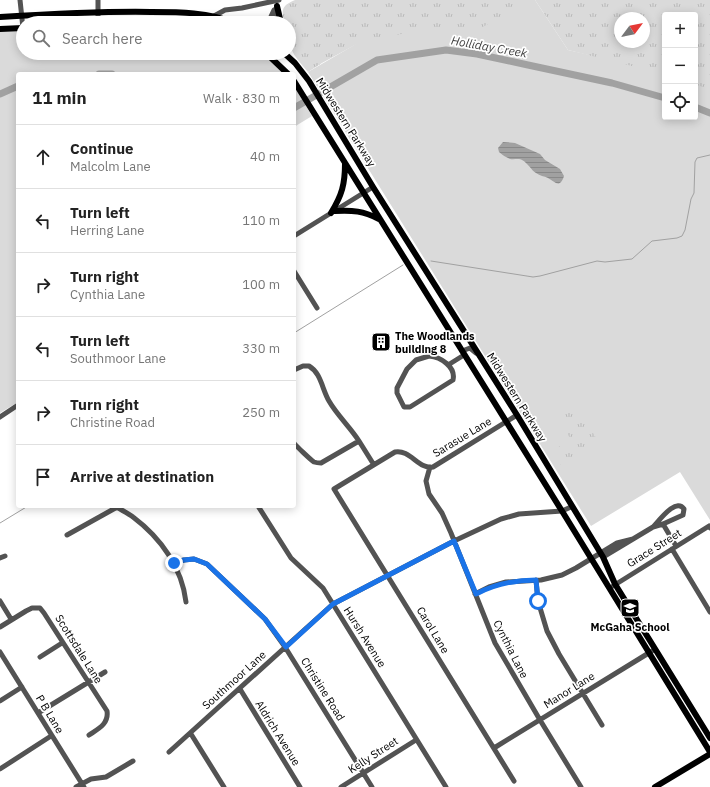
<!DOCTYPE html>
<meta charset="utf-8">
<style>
body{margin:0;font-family:"IBM Plex Sans",sans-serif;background:#f2f2f2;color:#222}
.controls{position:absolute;right:12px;top:12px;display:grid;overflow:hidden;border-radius:4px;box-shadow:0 2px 10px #0003}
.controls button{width:36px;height:36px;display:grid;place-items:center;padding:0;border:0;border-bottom:1px solid #e0e0e0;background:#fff;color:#222;font:20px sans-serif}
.compass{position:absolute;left:614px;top:12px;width:36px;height:36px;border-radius:50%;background:#fff;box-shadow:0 2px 10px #0003;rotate:58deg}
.stop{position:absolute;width:12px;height:12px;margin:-9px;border:3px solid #1a73e8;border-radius:50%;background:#fff}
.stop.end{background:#1a73e8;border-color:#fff;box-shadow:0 1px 4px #0008}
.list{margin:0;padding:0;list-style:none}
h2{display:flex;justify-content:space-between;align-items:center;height:52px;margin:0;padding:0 16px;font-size:17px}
h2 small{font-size:13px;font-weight:400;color:#767676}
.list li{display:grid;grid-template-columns:26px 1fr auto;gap:12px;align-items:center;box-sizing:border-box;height:64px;padding:0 16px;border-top:1px solid #e0e0e0}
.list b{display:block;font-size:15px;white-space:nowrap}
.list p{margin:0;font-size:13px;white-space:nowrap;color:#767676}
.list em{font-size:13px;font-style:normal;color:#767676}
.icon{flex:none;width:22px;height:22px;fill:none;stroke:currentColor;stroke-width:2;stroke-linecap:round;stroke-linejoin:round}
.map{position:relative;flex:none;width:710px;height:787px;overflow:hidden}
.search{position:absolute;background:#fff;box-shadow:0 2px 10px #0003;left:16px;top:16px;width:280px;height:44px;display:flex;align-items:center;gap:10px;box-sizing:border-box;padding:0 14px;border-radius:22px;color:#767676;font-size:15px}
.panel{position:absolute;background:#fff;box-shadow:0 2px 10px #0003;left:16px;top:72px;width:280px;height:436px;border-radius:4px}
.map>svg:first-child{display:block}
.grass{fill:#dadada}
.park{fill:url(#park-tufts);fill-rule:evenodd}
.water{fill:url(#water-rules)}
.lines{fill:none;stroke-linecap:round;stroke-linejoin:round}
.stream{stroke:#a1a1a1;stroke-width:1}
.river{stroke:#a1a1a1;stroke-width:7}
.minor{stroke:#535353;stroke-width:5}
.major{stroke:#000;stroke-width:6}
.route{stroke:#1a73e8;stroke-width:5}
.labels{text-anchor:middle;stroke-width:3.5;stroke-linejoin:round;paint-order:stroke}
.street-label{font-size:11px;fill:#000;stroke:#fff}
.poi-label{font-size:11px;font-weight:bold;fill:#000;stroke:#fff;text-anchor:start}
.water-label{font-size:12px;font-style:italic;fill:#424242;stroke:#fff}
</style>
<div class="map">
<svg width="710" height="787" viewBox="0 0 710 787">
<defs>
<pattern id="park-tufts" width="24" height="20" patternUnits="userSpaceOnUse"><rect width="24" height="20" fill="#dadada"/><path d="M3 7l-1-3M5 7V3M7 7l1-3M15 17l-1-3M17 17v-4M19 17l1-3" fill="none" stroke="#b9b9b9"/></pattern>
<pattern id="water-rules" width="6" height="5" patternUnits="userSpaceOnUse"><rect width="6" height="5" fill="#a1a1a1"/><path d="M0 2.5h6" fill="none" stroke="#898989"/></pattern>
</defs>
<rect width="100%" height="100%" fill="#fff"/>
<path class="grass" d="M528,0H535L568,50L634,65L665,74V117H695V83L710,88V520L680,472L591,526L308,72L356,44Z
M23,30V53H262L285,74H18V402L0,413V31Z
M294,86L312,116L294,127Z"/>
<path class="park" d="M295,0H530L474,32L450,25L436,31L401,34L355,45L322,63L308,72C290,51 289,50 289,23H284C282,9 281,6 295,0Z
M535,0H710V90L695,84V15H665V75L632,66L568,50ZM620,18H644V42H620Z
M575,404L598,441L579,453L556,415Z
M570,440L581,459L564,470L552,451Z"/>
<path class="water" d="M503,142L515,143L540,154L545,160L560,169L564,176C560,189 555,182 548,178C544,176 540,176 536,173C531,170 528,163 522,160C519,158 514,160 510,159C506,157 502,155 499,152L498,148Z"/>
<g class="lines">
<path class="stream" d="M431,261L533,277L540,276L597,261L605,262L632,259L652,241L677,238L682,236L685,230L691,199L694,193L695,162L697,158L710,155
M294,333L403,265
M0,523L28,506"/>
<path class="river" d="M99,74H112
M0,94L18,86
M695,107L710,113
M294,108L377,60L446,50L477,54L528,65L612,83L665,98"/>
<path class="minor" d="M20,0L23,28
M98,0V23
M214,16L225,10L242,8L279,0
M268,23L274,10L276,9
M273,23L277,13L276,9
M294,236L373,187
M294,271L317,308
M462,351L470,348L476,353
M429,356C441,357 456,367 453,380L410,407H404L397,393V388L407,369L416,360Z
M448,365L464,355
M294,370L303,366H309C321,373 322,389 329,401C337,415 350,427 359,441L321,463C318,463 317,463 314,462C312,461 295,445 294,443
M0,417L18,405
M359,441L374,465
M430,467L426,481L429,494L442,513L451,533L495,643L540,720L581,787
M115,506C121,510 128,513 133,517C161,538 182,568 186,602
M258,506L291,558L323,588L446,787
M663,524L676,546
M67,535L119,506
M672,549L710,612
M603,557L653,527L663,524L683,515L684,509C676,497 659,521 653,527
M0,558L5,556
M174,563L184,560L194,559L207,564L265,619L285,647L372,787
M536,580L538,601L547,631L559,654L602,725
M613,586L709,526L710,528
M475,594L489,587L506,582L541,580L562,575L576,568L617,543L633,539
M0,601L11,619
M0,627L26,611L32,608H40L44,613L107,711C109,724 98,729 89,735
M0,652L84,787
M40,657L62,643
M240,689L300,787
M0,701L22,687
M38,713L105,672
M191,734L224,787
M494,748L652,651
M169,752L333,604L454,541L501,519L519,514L562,511L571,507
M0,769L51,736
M514,781L334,489L395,452C410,449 419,470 433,467L517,415
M76,787L91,779L106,777L133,761
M341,787L416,740"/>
<path class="major" d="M277,6L281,23
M0,17C50,14 100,11 151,12C179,12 209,12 235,23
M0,29L23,28
M266,53L288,74
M284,53L295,63L309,81L373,187L517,415L603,557L615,584L710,738
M294,81L562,511L710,752
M335,211C353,210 363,211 379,219
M331,213C342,195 345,184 345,164
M655,787L710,754"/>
</g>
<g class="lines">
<path class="route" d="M174,563L184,560L194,559L207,564L265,619L286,647L333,604L454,541L476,594C495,584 514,580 536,580L538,601"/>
</g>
<defs>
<g id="building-square" transform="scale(1)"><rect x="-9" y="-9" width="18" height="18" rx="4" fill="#000" stroke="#fff"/><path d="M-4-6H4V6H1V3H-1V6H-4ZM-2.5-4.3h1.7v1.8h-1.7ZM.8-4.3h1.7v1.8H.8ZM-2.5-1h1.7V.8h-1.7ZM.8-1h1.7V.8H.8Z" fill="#fff"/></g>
<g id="school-square" transform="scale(1)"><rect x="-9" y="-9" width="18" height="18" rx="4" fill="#000" stroke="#fff"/><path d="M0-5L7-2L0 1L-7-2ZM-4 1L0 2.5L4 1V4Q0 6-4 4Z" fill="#fff"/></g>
</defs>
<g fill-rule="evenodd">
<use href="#building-square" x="381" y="342"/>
<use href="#school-square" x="630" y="608"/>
</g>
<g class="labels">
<g class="street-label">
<text transform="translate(346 122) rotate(58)" y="4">Midwestern Parkway</text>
<text transform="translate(517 397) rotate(58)" y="4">Midwestern Parkway</text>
<text transform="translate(462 437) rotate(-31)" y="4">Sarasue Lane</text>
<text transform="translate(654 548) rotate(-32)" y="4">Grace Street</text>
<text transform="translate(433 630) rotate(59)" y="4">Carol Lane</text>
<text transform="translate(365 637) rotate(58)" y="4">Hursh Avenue</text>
<text transform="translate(79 649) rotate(58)" y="4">Scottsdale Lane</text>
<text transform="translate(511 649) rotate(63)" y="4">Cynthia Lane</text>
<text transform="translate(234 680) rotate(-42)" y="4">Southmoor Lane</text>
<text transform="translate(323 689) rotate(58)" y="4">Christine Road</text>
<text transform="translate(569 690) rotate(-32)" y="4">Manor Lane</text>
<text transform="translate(50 714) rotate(59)" y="4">P B Lane</text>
<text transform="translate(278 733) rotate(58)" y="4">Aldrich Avenue</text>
<text transform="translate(373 755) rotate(-33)" y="4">Kelly Street</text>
</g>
<g class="poi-label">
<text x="395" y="340">The Woodlands<tspan x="395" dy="13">building 8</tspan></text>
<text x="630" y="631" text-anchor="middle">McGaha School</text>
</g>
<g class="water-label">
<text transform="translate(489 47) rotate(10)" y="4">Holliday Creek</text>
</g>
</g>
</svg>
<div class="controls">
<button>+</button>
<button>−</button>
<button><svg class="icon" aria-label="locate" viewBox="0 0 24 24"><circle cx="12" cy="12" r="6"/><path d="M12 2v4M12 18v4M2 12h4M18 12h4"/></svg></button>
</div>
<svg class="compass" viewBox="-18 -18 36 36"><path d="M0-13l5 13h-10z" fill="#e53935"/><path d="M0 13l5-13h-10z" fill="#767676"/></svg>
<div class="stop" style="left:538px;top:601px"></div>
<div class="stop end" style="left:174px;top:563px"></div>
<div class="search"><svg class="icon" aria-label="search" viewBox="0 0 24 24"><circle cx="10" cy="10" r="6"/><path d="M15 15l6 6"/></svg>Search here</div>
<section class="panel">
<h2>11 min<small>Walk · 830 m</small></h2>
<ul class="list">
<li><svg class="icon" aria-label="ahead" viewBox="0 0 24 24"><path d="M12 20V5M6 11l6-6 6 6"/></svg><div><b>Continue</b><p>Malcolm Lane</p></div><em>40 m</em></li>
<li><svg class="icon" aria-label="left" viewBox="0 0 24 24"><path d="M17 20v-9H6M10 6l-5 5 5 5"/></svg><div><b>Turn left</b><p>Herring Lane</p></div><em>110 m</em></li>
<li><svg class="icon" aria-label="right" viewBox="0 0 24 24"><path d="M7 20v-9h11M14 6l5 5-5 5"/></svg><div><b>Turn right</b><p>Cynthia Lane</p></div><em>100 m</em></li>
<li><svg class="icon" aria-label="left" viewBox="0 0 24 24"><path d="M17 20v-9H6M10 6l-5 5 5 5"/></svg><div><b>Turn left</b><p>Southmoor Lane</p></div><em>330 m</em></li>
<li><svg class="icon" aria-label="right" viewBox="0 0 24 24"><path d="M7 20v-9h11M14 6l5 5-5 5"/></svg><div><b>Turn right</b><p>Christine Road</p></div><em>250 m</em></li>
<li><svg class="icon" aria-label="arrive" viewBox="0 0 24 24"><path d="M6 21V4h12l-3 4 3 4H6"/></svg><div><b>Arrive at destination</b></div></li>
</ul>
</section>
</div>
